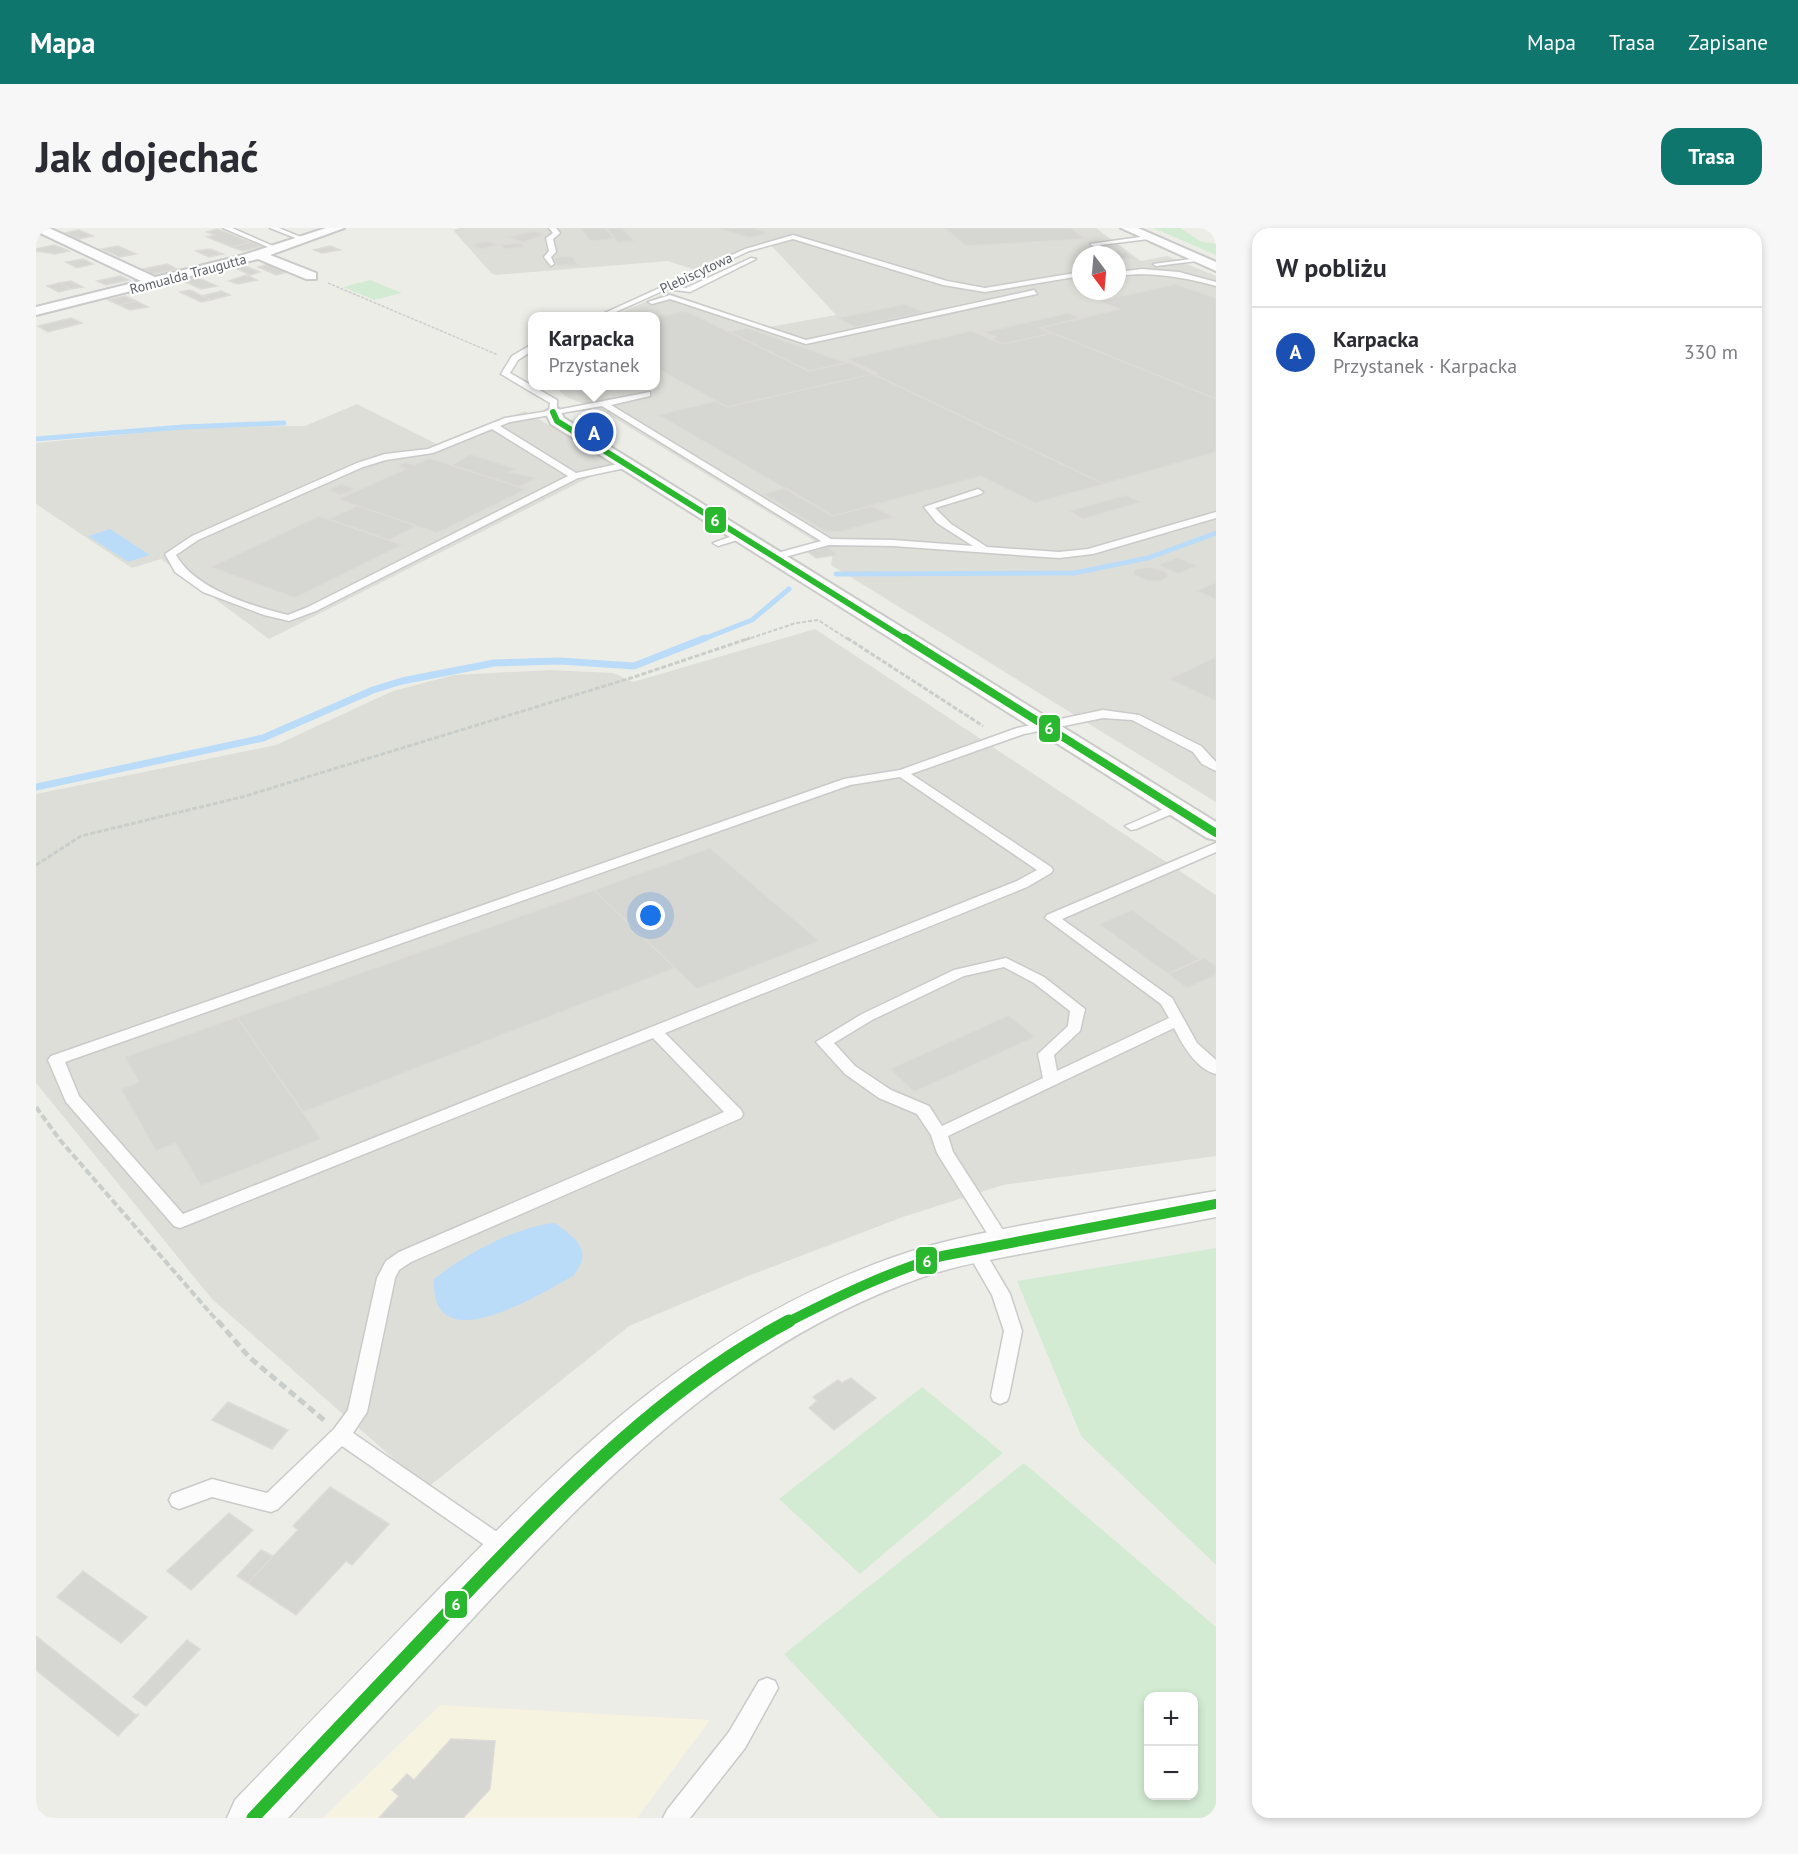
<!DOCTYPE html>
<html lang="pl">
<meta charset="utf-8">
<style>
body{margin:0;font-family:"PT Sans",sans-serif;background:#f7f7f7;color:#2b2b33}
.controls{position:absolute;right:18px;bottom:18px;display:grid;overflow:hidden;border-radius:12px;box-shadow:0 3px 9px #0003}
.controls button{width:54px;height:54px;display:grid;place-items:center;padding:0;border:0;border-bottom:2px solid #e1e1e2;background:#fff;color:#2b2b33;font:30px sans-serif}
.compass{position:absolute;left:1036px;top:18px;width:54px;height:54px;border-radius:50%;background:#fff;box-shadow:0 3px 9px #0003;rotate:164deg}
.you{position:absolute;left:615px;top:688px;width:21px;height:21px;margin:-15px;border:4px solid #fff;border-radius:50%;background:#1a73e8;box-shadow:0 0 0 9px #1a73e833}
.badge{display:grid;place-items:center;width:39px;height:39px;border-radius:50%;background:#0f766e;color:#fff;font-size:20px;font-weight:700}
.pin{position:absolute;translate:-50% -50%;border:3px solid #fff;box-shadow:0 2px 6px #0006}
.popup{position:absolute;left:492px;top:84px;width:132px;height:78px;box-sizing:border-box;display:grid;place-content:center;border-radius:12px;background:#fff;filter:drop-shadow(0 2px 4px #0005);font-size:20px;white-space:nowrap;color:#7c7c81}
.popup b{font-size:22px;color:#2b2b33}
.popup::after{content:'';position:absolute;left:50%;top:100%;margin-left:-12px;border:12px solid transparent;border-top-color:#fff}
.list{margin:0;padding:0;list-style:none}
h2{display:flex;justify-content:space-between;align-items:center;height:78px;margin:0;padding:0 24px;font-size:26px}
h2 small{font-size:20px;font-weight:400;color:#7c7c81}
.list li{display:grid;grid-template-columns:39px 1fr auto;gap:18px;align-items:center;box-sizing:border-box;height:90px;padding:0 24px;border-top:2px solid #e1e1e2}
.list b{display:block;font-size:22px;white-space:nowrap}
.list p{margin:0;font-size:20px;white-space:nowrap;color:#7c7c81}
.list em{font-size:20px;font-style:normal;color:#7c7c81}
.map{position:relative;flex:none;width:1180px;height:1590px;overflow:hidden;border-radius:18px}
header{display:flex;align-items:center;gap:36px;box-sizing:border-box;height:84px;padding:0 30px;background:#0f766e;color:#fff}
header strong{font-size:28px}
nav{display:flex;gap:33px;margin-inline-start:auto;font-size:21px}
.intro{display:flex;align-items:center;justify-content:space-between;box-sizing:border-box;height:144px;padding:0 36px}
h1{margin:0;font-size:42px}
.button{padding:15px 27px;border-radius:18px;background:#0f766e;color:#fff;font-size:21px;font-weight:700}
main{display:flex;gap:36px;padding:0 36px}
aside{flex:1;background:#fff;border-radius:18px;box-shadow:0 3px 9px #0003}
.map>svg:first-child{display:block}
.commercial{fill:#f7f3e1}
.industrial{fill:#deded9;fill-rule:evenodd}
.green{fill:#d4ebd3;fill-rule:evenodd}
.water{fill:#bbdcf8}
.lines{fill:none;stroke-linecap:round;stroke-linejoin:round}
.stream-far1{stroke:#bbdcf8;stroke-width:5}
.stream{stroke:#bbdcf8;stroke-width:7}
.building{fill:#d6d6d3;stroke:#dddbd6;stroke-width:1.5}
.lane-casing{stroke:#c9cac9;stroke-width:3}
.street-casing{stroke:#c9cac9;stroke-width:4}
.secondary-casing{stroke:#c9cac9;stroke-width:3}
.path-far4{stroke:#c9cecb;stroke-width:1.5;stroke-dasharray:3 1.5;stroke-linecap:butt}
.path-far3{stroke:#c9cecb;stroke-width:2;stroke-dasharray:4 2;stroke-linecap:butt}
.path-far2{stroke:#c9cecb;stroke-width:3;stroke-dasharray:5 2;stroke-linecap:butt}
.path-far1{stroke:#c9cecb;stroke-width:4;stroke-dasharray:7 3;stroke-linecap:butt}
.path{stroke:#c9cecb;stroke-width:5;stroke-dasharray:8 4.5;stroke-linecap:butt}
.lane{fill:#fcfcfc;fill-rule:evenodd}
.street{fill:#fcfcfc;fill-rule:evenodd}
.secondary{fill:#fcfcfc;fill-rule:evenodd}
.bus-1-far3-casing{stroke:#fff;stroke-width:9}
.bus-1-far2-casing{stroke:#fff;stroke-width:11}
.bus-1-far1-casing{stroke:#fff;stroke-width:14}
.bus-1-casing{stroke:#fff;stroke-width:17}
.bus-1-far3{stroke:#29b82e;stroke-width:6}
.bus-1-far2{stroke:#29b82e;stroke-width:8}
.bus-1-far1{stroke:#29b82e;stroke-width:10}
.bus-1{stroke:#29b82e;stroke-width:13}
.labels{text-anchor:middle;stroke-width:4.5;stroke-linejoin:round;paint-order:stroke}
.far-street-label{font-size:14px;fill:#5c6167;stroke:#fff}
.line-badge{stroke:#fff;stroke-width:2}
.badge-label{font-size:16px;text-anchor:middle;font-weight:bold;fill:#fff}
</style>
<header>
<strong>Mapa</strong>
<nav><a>Mapa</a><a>Trasa</a><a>Zapisane</a></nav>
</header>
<div class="intro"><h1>Jak dojechać</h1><a class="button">Trasa</a></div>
<main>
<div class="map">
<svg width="1180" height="1590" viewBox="0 0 1180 1590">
<rect width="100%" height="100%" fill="#edede8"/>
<path class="commercial" d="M404,1477L674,1492L601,1590H287Z"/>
<path class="industrial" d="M424,0H1060L1105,33L1131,28L1180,48V574L795,337L797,324L567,183L530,169L519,158H620V88H577L632,64L733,99L800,87L732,14L708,21L659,42L632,33L460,47L455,45L417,2ZM1045,27H1081V63H1045Z
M321,176L401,216L489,183L580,236L233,411L125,331L96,340L0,276V215L165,199L269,198Z
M779,401L1180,667V928L967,957L867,989L712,1048L593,1098L391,1260L176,1071L0,855V566L240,517L357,463L418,447L515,442L577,445L597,454Z"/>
<path class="green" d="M1117,0H1144L1164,13L1180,16V27Z
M334,52L366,65L338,72L307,59Z
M1180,1020V1337L1045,1208L981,1053Z
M886,1159L967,1225L824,1346L743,1271Z
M988,1235L1180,1399V1590H903L748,1426ZM1112,1468H1158V1568H1112Z"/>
<path class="water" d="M74,301L114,327L92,334L52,308Z
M519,995C540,1010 558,1023 537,1048C503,1067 394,1135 398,1051C428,1027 481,998 519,995Z"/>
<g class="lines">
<path class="stream-far1" d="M0,211L147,199L248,195
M800,346L1038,345L1112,330L1180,305
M665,412L716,392L753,361"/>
<path class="stream" d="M0,559L227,510L337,462L366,453L458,435L524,433L598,438L669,410"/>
</g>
<path class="building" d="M544,0H569L579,11L555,13Z
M570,0H586L598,13L582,14Z
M683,0H717L733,5L713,10Z
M909,0H1034L1050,11L930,18Z
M181,1L215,14L196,19L171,9L179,7L171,4Z
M43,2L57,8L43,11L29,5Z
M498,3L509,7L487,14L472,9Z
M451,13L462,17L446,21L435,17Z
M215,14L226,18L207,23L196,19Z
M484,15L488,19L469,21L464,17Z
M18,17L33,23L19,26L0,23V21Z
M82,18L100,26L84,29L66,21Z
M294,18L304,22L286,25L278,22Z
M174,21L187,26L173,29L160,23Z
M1089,24L1098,30L1081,31V27L1053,26Z
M536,28L542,37L522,38L515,30Z
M47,31L57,36L41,40L30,34Z
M131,36L141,41L117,46L107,41Z
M233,36L252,44L240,47L222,39Z
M209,38L224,44L214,47L199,40Z
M210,47L221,52L202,56L193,53Z
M84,48L93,52L70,57L61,53Z
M160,49L181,58L165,61L145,52Z
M35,53L47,59L34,61L23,55Z
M23,55L34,61L23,64L11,58Z
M1140,56L1180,70V171L1004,100L1084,81L1063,73Z
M154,62L166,68L175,72L165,74L144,64Z
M185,63L194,67L175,72L166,68Z
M89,68L100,73L83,77L72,72Z
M100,73L112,79L94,82L83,77Z
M869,76L888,84L819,99L801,90Z
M650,83L773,143L813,134L837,146L691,179L620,140V89Z
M1032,85L1045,90L1004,100L1017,105L968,116L954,111L960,109L948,104Z
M35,90L46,95L12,104L2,98Z
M711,100L811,135L773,143L693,104Z
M935,103L968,116L1017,105L1180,171V224L1068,256L837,146L841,145L811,131Z
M837,146L1068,256L999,275L945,248L797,288L622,187L680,173L691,179Z
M434,226L480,241L473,244L501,250L483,259L416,237Z
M393,230L483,259L491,261L401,305L302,271L370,241L362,238L370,234L378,237Z
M305,256L319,261L305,267L292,262Z
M750,260L797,288L836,278L857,289L804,304L788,303L727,266Z
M1090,267L1105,274L1047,291L1033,283Z
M321,278L381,298L353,312L292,291Z
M283,288L366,317L259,370L175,339Z
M792,319L802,327L780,330L772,324Z
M1141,329L1161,338L1142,346L1122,337Z
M1113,339L1130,344L1132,349L1125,353H1112L1098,347V342Z
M1180,354V371L1160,363Z
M1180,429V473L1133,451Z
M674,620L783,713L661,761L558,662Z
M558,662L639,740L267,884L201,789Z
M1096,682L1164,731L1132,746L1063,696Z
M1168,730L1180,738V747L1151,760L1132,746Z
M973,787L999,809L878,864L854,841Z
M201,789L285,911L165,958L140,915L120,923L85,861L103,854L89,829Z
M815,1150L840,1170L798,1202L773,1180L781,1173L777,1169L802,1152L806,1155Z
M192,1174L252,1202L236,1221L176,1192Z
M294,1259L353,1296L316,1337L310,1333L260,1387L212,1355L262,1302L257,1298Z
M193,1285L217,1302L155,1362L131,1343Z
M225,1322L237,1328L212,1355L201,1348Z
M47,1343L111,1389L85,1415L21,1369Z
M0,1408L100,1487L103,1486L82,1508L0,1442Z
M151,1412L164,1421L110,1478L97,1469Z
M415,1511L459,1513L454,1561L427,1590H343L363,1568L356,1562L371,1546L378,1552Z"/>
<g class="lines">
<g class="lane-casing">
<path id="lane" d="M187,0H196L244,21L239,22Z
M234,0H243L272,12L267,13Z
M513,0H520L524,5L517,11L520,24L515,29L518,36L515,38L508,29L513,23L510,10L517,5Z
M757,7L911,53L949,60L1045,44V48L949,64L907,57L757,11L713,23L638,58L650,60L715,30L720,31L654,64L631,61L571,88H562L709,21Z
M1111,8L1113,11L1064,17L1069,22L1066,24L1054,16Z
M1163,30L1161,33L1120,38L1117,36Z
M1106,41L1143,44L1180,54V58C1146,49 1116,43 1081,48V44Z
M998,62L1001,66L770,116L634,71L616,76L612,74L634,67L770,112Z
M493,118H496V123L482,132L474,145L521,172V182L614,164V168L575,177L795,311L857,312L937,318L901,295L888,279L942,261L947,264L945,266L899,280L915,296L951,319L1023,324L1052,321L1180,284V290L1057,326L1023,330L857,318L793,317L738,332L734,331V327L785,313L566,178L474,194L464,198L540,245L591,234L596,237L594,239L542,250L280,383L253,393L228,387L167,364L139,344L129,326L156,308L321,235L349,226L392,221L469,190L513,183L514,175L465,146L476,128ZM456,201L532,248L272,379L252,387C215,378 159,361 140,327L162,312L327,239L350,232L397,225Z
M705,305L708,306V310L682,318L677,315Z
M1067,482L1103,487L1165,518L1180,534V543L1166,536L1157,524L1096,492L1067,490L988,506L875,546L1015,639L1017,642L1015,645L991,659L629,805L705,882L707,886L705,890L375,1034L363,1042L359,1050L331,1184L317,1205L477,1315L480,1321L477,1327L470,1330L463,1327L306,1218L242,1281L235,1284L176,1269L143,1281L136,1278L133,1272L136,1266L176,1251L231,1265L298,1201L312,1182L341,1050L350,1033L363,1024L688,884L617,810L144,1000L138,998L30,874L12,832L15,828L808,551L864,542L981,500ZM864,549L1001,642L981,653L147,986L43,868L29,834L814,557Z
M1139,576L1143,577V583L1100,601L1095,602L1089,598Z
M1180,615V624L1026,691L1136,770L1161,815L1180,832V846C1160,841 1146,816 1138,800L912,908L917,924L976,1016L973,1021L967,1022L961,1021L901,925L895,907L881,886L843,870L809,846L780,814L826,786L918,742L970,730L1008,749L1049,781L1044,803L1018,827L1021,843L1133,790L1125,776L1009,690L1011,687ZM968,739L998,755L1034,783L1032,798L1002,826L1007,850L906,898L893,878L855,862L819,838L798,815L836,792L928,748Z
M939,1016L945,1017L974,1066L986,1103L973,1168L971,1173L964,1176L957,1173L955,1168L968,1103L956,1067L930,1022L933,1017Z
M731,1450L739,1453L742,1460L709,1520L654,1590H627L631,1582L693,1504L723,1453Z"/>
</g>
<g class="street-casing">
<path id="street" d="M0,0H13L119,49L204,28L290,0H308L234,27L280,45V51H270L222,31L0,87V79L105,53L0,3Z
M1085,0H1102L1180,34V43Z
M517,179L523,181L528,190L1180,594V612L1171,610L515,196L509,184Z"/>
</g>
<g class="secondary-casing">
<path id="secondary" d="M1180,963V989C1124,1000 1067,1010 1011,1021C970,1029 927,1035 887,1049C701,1114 571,1246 439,1388C377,1455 314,1522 252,1590H191L199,1572C267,1501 335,1431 403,1361C543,1218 664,1098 858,1029C908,1011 962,1002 1015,992C1070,982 1125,972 1180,963Z"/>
</g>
<path class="path-far4" d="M292,55L462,127"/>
<path class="path-far3" d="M709,412L760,395L782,392L813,412"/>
<path class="path-far2" d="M811,410L947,498
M0,637L45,608L206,569L598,449L714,410"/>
<path class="path-far1" d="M0,879L24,912L183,1095"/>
<path class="path" d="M182,1093L213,1129L289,1193"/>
<use href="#lane" class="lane"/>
<use href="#street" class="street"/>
<use href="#secondary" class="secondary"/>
<g class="bus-1-far3-casing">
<path id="bus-1-far3" d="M517,184L521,193L871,412"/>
</g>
<g class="bus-1-far2-casing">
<path id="bus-1-far2" d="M869,410L1180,605"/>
</g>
<g class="bus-1-far1-casing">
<path id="bus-1-far1" d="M750,1095C801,1069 852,1044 906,1028L1180,976"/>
</g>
<g class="bus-1-casing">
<path id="bus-1" d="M217,1590C290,1513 362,1436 435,1360C530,1261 630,1158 753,1093"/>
</g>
<use href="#bus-1-far3" class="bus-1-far3"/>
<use href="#bus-1-far2" class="bus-1-far2"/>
<use href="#bus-1-far1" class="bus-1-far1"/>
<use href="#bus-1" class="bus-1"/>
</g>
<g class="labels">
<g class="far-street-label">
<text transform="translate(660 45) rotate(-25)" y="5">Plebiscytowa</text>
<text transform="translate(152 46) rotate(-15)" y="5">Romualda Traugutta</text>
</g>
</g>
<g class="line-badge">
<rect x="668" y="278" width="23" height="28" rx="6" fill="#29b82e"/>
<rect x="1002" y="486" width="23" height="29" rx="6" fill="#29b82e"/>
<rect x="879" y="1018" width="23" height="29" rx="6" fill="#29b82e"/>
<rect x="408" y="1362" width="24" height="29" rx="6" fill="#29b82e"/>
</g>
<g class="badge-label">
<text x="679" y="298">6</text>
<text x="1013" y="506">6</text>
<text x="891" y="1039">6</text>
<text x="420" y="1382">6</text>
</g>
</svg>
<div class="controls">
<button>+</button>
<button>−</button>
</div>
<svg class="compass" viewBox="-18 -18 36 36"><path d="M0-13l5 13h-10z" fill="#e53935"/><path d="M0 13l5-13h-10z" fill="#7c7c81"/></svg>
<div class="you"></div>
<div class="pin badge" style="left:558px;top:204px;background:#1a4fb4">A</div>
<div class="popup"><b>Karpacka</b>Przystanek</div>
</div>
<aside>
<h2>W pobliżu<small></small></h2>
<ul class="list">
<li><span class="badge" style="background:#1a4fb4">A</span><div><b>Karpacka</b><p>Przystanek · Karpacka</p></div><em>330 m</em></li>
</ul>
</aside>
</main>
